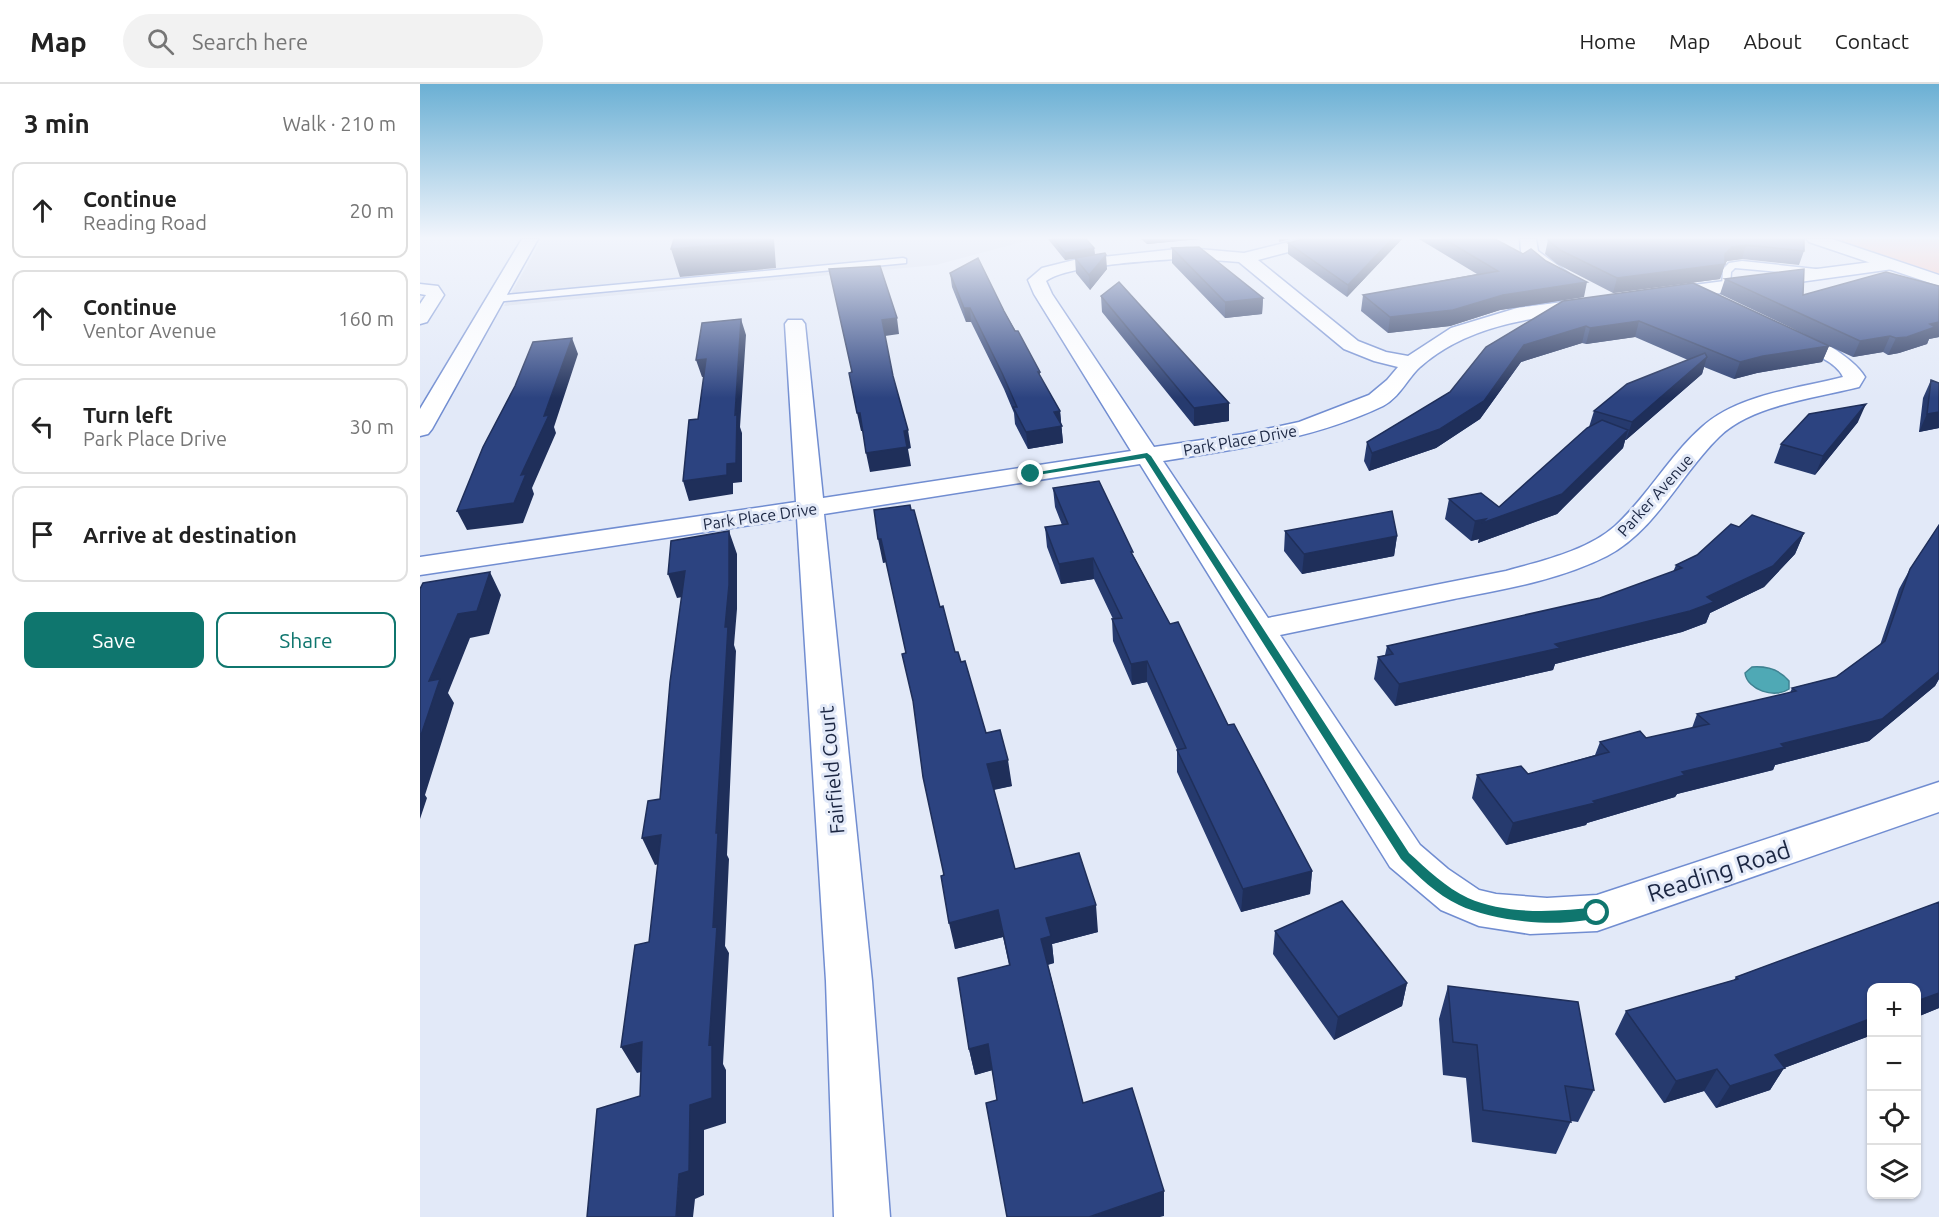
<!DOCTYPE html>
<meta charset="utf-8">
<style>
body{margin:0;font-family:Ubuntu,sans-serif;background:#f2f2f2;color:#222}
.controls{position:absolute;right:18px;bottom:18px;display:grid;overflow:hidden;border-radius:12px;box-shadow:0 2px 4px #0004}
.controls button{width:54px;height:54px;display:grid;place-items:center;padding:0;border:0;border-bottom:2px solid #e0e0e0;background:#fff;color:#222;font:30px sans-serif}
.stop{position:absolute;width:18px;height:18px;margin:-14px;border:4px solid #0f766e;border-radius:50%;background:#fff}
.stop.end{background:#0f766e;border-color:#fff;box-shadow:0 2px 6px #0008}
.list{margin:0;padding:0;list-style:none}
h2{display:flex;justify-content:space-between;align-items:center;height:78px;margin:0;padding:0 24px;font-size:26px}
h2 small{font-size:20px;font-weight:400;color:#767676}
.list li{display:grid;grid-template-columns:39px 1fr auto;gap:18px;align-items:center;box-sizing:border-box;height:96px;margin:0 12px 12px;padding:0 12px;border:2px solid #e0e0e0;border-radius:12px}
.list b{display:block;font-size:22px;white-space:nowrap}
.list p{margin:0;font-size:20px;white-space:nowrap;color:#767676}
.list em{font-size:20px;font-style:normal;color:#767676}
.actions{display:flex;gap:12px;padding:18px 24px}
.actions a{flex:1;padding:14px 0;border:2px solid #0f766e;border-radius:12px;text-align:center;font-size:21px;color:#0f766e}
.actions .main{background:#0f766e;color:#fff}
.icon{flex:none;width:33px;height:33px;fill:none;stroke:currentColor;stroke-width:2;stroke-linecap:round;stroke-linejoin:round}
.map{position:relative;flex:none;width:1519px;height:1133px;overflow:hidden}
header{display:flex;align-items:center;gap:36px;box-sizing:border-box;height:84px;padding:0 30px;background:#fff;border-bottom:2px solid #e0e0e0}
header strong{font-size:28px}
nav{display:flex;gap:33px;margin-inline-start:auto;font-size:21px}
.search{width:420px;height:54px;background:#f2f2f2;display:flex;align-items:center;gap:15px;box-sizing:border-box;padding:0 21px;border-radius:33px;color:#767676;font-size:22px}
main{display:flex}
aside{flex:1;background:#fff}
.map>svg:first-child{display:block}
.built{fill:#d4dbec}
.green{fill:#fbbdb5}
.water{fill:#4fa9b5;stroke:#3f8292;stroke-width:1.5}
.lines{fill:none;stroke-linecap:round;stroke-linejoin:round}
.lane-casing{stroke:#718dd1;stroke-width:3}
.street-casing{stroke:#718dd1;stroke-width:3}
.secondary-casing{stroke:#718dd1;stroke-width:3}
.lane{fill:#fff;fill-rule:evenodd}
.street{fill:#fff;fill-rule:evenodd}
.secondary{fill:#fff;fill-rule:evenodd}
.wall{fill:#263a6e}
.shaded-wall{fill:#1f2f5a}
.building{fill:#2c4380;stroke:#1f2f5a;stroke-width:1.5}
.route{fill:#0f766e}
.labels{text-anchor:middle;stroke-width:6;stroke-linejoin:round;paint-order:stroke}
.far-street-label{font-size:16px;fill:#1b2642;stroke:#e2e9f8}
.street-label{font-size:20px;fill:#1b2642;stroke:#e2e9f8}
.near-street-label{font-size:24px;fill:#1b2642;stroke:#e2e9f8}
</style>
<header>
<strong>Map</strong>
<div class="search"><svg class="icon" aria-label="search" viewBox="0 0 24 24"><circle cx="10" cy="10" r="6"/><path d="M15 15l6 6"/></svg>Search here</div>
<nav><a>Home</a><a>Map</a><a>About</a><a>Contact</a></nav>
</header>
<main>
<aside>
<h2>3 min<small>Walk · 210 m</small></h2>
<ul class="list">
<li><svg class="icon" aria-label="ahead" viewBox="0 0 24 24"><path d="M12 20V5M6 11l6-6 6 6"/></svg><div><b>Continue</b><p>Reading Road</p></div><em>20 m</em></li>
<li><svg class="icon" aria-label="ahead" viewBox="0 0 24 24"><path d="M12 20V5M6 11l6-6 6 6"/></svg><div><b>Continue</b><p>Ventor Avenue</p></div><em>160 m</em></li>
<li><svg class="icon" aria-label="left" viewBox="0 0 24 24"><path d="M17 20v-9H6M10 6l-5 5 5 5"/></svg><div><b>Turn left</b><p>Park Place Drive</p></div><em>30 m</em></li>
<li><svg class="icon" aria-label="arrive" viewBox="0 0 24 24"><path d="M6 21V4h12l-3 4 3 4H6"/></svg><div><b>Arrive at destination</b></div></li>
</ul>
<div class="actions"><a class="main">Save</a><a>Share</a></div>
</aside>
<div class="map">
<svg width="1519" height="1133" viewBox="0 0 1519 1133">
<rect width="100%" height="100%" fill="#e2e9f8"/>
<path class="built" d="M122,155H613L516,181L84,222Z"/>
<path class="green" d="M1416,155H1519V191L1512,189Z"/>
<path class="water" d="M1332,583C1346,582 1360,586 1369,597V605C1355,615 1327,606 1325,589Z"/>
<g class="lines">
<g class="lane-casing">
<path id="lane" d="M483,174L486,175V179L75,218L70,215L75,212Z
M1322,177L1405,186L1410,189L1405,192L1315,184L1311,188L1310,202L1302,204L1303,185L1309,179Z"/>
</g>
<g class="street-casing">
<path id="street" d="M881,155L889,160L887,163L838,176L938,257L966,268L988,272L1031,244L1097,224L1174,214L1181,216L1183,220L1181,224L1174,226C1112,234 1049,240 1000,283C987,295 980,313 963,322C894,355 818,365 743,377L848,534L1086,487C1121,477 1167,467 1195,442C1227,413 1249,372 1282,343C1318,310 1377,305 1423,293C1416,275 1377,263 1359,255L1356,251L1359,247C1382,241 1434,273 1445,293L1439,303C1396,314 1331,321 1299,353C1260,391 1236,446 1187,472C1140,496 1085,505 1034,515C976,527 918,539 860,551L1000,761L1028,785L1059,806L1076,810L1127,814L1177,811L1519,698V728L1177,847L1110,850L1059,842L1021,826L970,783L720,380L404,430L452,897L470,1133H414L406,897L377,434L0,491V473L376,418L365,240L368,236H382L385,240L403,414L711,367L614,210L608,196L622,184L654,176L767,164L824,169ZM767,174L819,178L924,265L954,277L978,283L967,296L949,311L879,338L823,350L734,363L632,210L626,197C650,180 735,177 767,174Z
M1100,155H1116L1118,167L1148,189L1151,193L1148,197C1135,200 1109,182 1102,170C1100,166 1101,160 1100,155Z
M1467,176L1473,177L1476,181L1473,185L1243,217L1237,215L1234,211L1237,207L1243,205Z
M0,200L18,202L24,211L7,238L0,240V220L6,211L0,210Z"/>
</g>
<g class="secondary-casing">
<path id="secondary" d="M102,155H118L12,345L8,350L0,352V325Z
M1387,155H1412L1519,191V202L1389,158Z"/>
</g>
<use href="#lane" class="lane"/>
<use href="#street" class="street"/>
<use href="#secondary" class="secondary"/>
</g>
<path class="wall" d="M628,155H666L674,164L675,171L687,185L670,206L656,189L655,174L645,176Z
M721,155H780L727,160Z
M982,155L927,213L868,170V159Z
M999,155H1075L1164,213L1080,226L1030,242L968,249L941,227L943,211L1057,190Z
M1384,155V167L1379,181L1322,175L1307,177L1305,180L1300,195L1193,209L1137,180L1125,170L1128,156Z
M752,164L843,214L842,230L805,234L752,179Z
M530,189L584,227L620,288V292L640,327L643,359L608,365L595,340L594,329L584,305L551,238H546L532,203Z
M1305,195L1383,211L1519,202V253L1509,255L1507,260L1479,269L1468,271L1463,268L1433,273L1409,262L1402,278L1337,289L1314,295L1284,283L1282,290L1206,356H1205L1203,364L1137,430L1058,459L1059,455L1051,457L1025,435L1029,415L1079,423L1169,343L1174,327L1268,276L1215,253L1166,260L1162,259L1101,278L1060,335L1016,364L949,387L944,377L947,358L1030,308L1143,217L1384,250L1300,210Z
M681,212L809,319V337L774,342L682,228Z
M1511,296L1519,299V344L1499,348L1503,314Z
M1438,338L1395,391L1354,379L1361,360Z
M633,404L714,473L750,540L892,787L890,810L821,828L757,688V665L727,598L712,601L693,557L692,535H693L674,495L641,500L627,463L625,443L642,441L635,423Z
M491,426L520,523L535,568L566,649L592,702L574,706L595,785L678,848L632,860L634,879L628,881L663,1019L744,1107V1132L577,1016L572,986L555,991L549,965L589,881L583,853L535,865L524,791L486,569L466,478L463,479Z
M1519,441V595L1515,602L1449,657L1355,681L1353,686L1257,710L1255,713L1167,739L1166,741L1086,761L1052,714L1057,691L1108,690L1175,671L1180,658L1226,654L1272,644L1277,630L1370,609L1372,604L1416,593L1460,561L1479,505L1490,485Z
M1319,443L1384,449L1375,470L1344,503L1290,529L1286,539L1262,548L1135,580L1133,586L975,622L954,595L958,573L965,571L967,562L1180,514L1253,488L1256,481L1277,471Z
M865,447L977,452L974,472L882,490L864,467Z
M1519,818V924L1497,933L1452,903V951L1364,984L1350,1006L1296,1024L1284,1007L1244,1019L1195,950L1206,927L1314,896L1316,893Z
M855,847L987,899L982,922L914,956L853,870Z
M1028,902L1174,1006L1158,1038L1151,1037L1136,1070L1052,1058L1046,994L1023,991L1019,935Z"/>
<path class="shaded-wall" d="M350,155H354L356,184L260,193L251,165Z
M727,155H780L727,160Z
M859,155H871L859,158Z
M972,155H982L927,213L928,201Z
M1326,161L1322,175L1307,177L1305,180L1300,195L1193,209L1197,194L1305,170L1312,163Z
M674,164L675,172L645,176V169Z
M686,171L687,185L670,206L669,191Z
M1167,198L1164,213L1080,226L1030,242L968,249L970,233L1083,211Z
M843,214L842,230L805,234V218Z
M544,224H550L551,238H546Z
M477,234L479,250L465,252L462,236Z
M321,235L326,251L320,343L322,349V398L313,399V410L269,417L263,397L307,380L315,331Z
M1219,237L1215,253L1166,260L1170,244Z
M1519,238V253L1509,255L1507,260L1479,269L1468,271L1476,254L1510,240Z
M1166,242L1162,259L1101,278L1060,335L1016,364L949,387L952,369L1104,261Z
M1470,252L1463,268L1433,273L1440,257Z
M152,254L158,270L134,343L136,349L112,404L114,410L103,439L47,446L37,427L101,391L124,332Z
M1409,262L1402,278L1337,289L1314,295L1320,278L1343,272Z
M1287,273L1282,290L1206,356L1212,338Z
M286,275L291,292L282,293L276,276Z
M809,319V337L774,342V324Z
M1446,320L1438,338L1395,391L1403,372Z
M640,327L643,359L608,365L606,348L634,328Z
M1519,328V344L1499,348L1507,330Z
M437,329H440L444,347H441Z
M488,346L491,364L488,365L491,382L450,388L446,369L484,347Z
M1208,346L1203,364L1137,430L1058,459L1059,455L1051,457L1055,437Z
M309,447L317,470V525L314,561L316,567L307,771L309,775L305,862L309,869L303,980L306,986V1039L284,1046V1111L275,1115L273,1133H256L259,1090L270,1021L289,961L296,749Z
M1384,449L1375,470L1344,503L1290,529L1286,539L1262,548L1135,580L1133,586L975,622L979,600L1135,560L1287,513Z
M977,452L974,472L882,490L884,470Z
M458,455H461L466,478L463,479Z
M673,474L674,495L641,500L639,480Z
M265,487L274,511L257,514L248,490Z
M70,488L81,511L69,550L50,554L28,609L34,619L5,711L7,714L0,735V654L9,597L38,530Z
M727,577V598L712,601L711,580Z
M1519,588V595L1515,602L1449,657L1355,681L1353,686L1257,710L1255,713L1167,739L1166,741L1086,761L1093,739L1173,717L1262,688L1361,660Z
M588,676L592,702L571,706L567,680Z
M241,751L253,777L235,781L222,754Z
M892,787L890,810L821,828L823,805Z
M676,821L678,848L632,860L634,879L625,881L621,855L626,834Z
M578,826L583,853L535,865L529,839Z
M987,899L982,922L914,956L918,933Z
M1519,909V924L1497,933V917Z
M1452,934V951L1364,984L1350,1006L1296,1024L1310,1002L1355,971Z
M222,958L237,984L217,989L201,963Z
M568,960L573,986L555,991L549,965Z
M1297,985L1284,1007L1244,1019L1256,997Z
M744,1107V1132L740,1133H669Z"/>
<path class="building" d="M254,155H350V157L251,165Z
M633,155H666L674,164L645,169Z
M883,155H972L928,201L868,159Z
M1024,155H1075L1103,170L1111,165L1126,177L1167,198L1083,211L1033,226L970,233L943,211L1078,187Z
M1129,155H1384V167L1326,161L1312,163L1305,170V180L1197,194L1140,166L1128,156Z
M779,163L843,214L805,218L752,164Z
M685,169L686,171L669,191L655,174Z
M558,174L584,227L595,247H598L620,288H618L640,327L634,328L642,342L606,348L593,323H597L582,289L550,224H544L530,189Z
M460,182L477,234L462,236L473,292L488,346L484,347L487,363L446,369L440,329H437L429,289L432,288L409,185Z
M1384,185L1383,211L1466,188L1519,202V238L1510,240L1515,243L1487,253L1476,254L1470,252L1440,257L1305,195Z
M699,198L809,319L774,324L681,212Z
M1273,199L1409,262L1343,272L1320,278L1219,237L1170,244L1166,242L1104,261L1064,317L1020,345L952,369L947,358L1030,308L1066,263L1143,217Z
M321,235L315,331L317,330L316,379L307,380V391L263,397L269,336L278,335L286,275L276,276L282,239Z
M152,254L124,332L129,331L101,391L106,390L94,419L37,427L63,363L95,302L113,258Z
M1285,269L1287,273L1212,338L1174,327L1207,300Z
M1511,296L1519,299V328L1507,330Z
M1446,320L1403,372L1361,360L1389,330Z
M1182,336L1208,346L1142,410L1062,439L1066,435L1055,437L1029,415L1061,409L1079,423L1167,344Z
M679,397L713,468H711L750,540L758,538L808,641L814,640L892,787L823,805L757,666L766,664L727,577L711,580L692,535L702,534L673,474L639,480L625,443L648,440L633,404Z
M490,421L491,426H494L520,523L523,522L535,568H538L541,578L545,577L566,649L580,646L588,676L567,680L595,785L659,769L676,821L626,834L631,852L621,855L663,1019L712,1004L744,1107L669,1133H587L566,1019L577,1016L568,960L549,965L538,894L590,881L578,826L529,839L521,792L524,791L503,693L493,617L482,570L486,569L461,455H458L454,426Z
M972,427L977,452L884,470L865,447Z
M1332,431L1384,449L1353,482L1287,513L1294,518L1270,527L1135,560L1140,564L979,600L958,573L973,570L967,562L1180,514L1262,484L1256,481L1277,471L1311,440L1319,443Z
M1519,441V588L1462,635L1361,660L1364,663L1262,688L1265,691L1173,717L1175,719L1093,739L1057,691L1101,682L1108,690L1189,668L1180,658L1220,647L1226,654L1289,640L1277,630L1376,607L1372,604L1416,593L1465,557L1490,485Z
M309,447V501L305,543H308L296,749H298L293,843L297,842L289,961L292,960V1014L270,1021L269,1087L259,1090L256,1133H167L177,1025L220,1012L222,958L201,963L215,861L229,858L241,751L222,754L228,717L240,715L250,598L265,487L248,490L251,457Z
M70,488L57,527L38,530L9,597L20,595L0,654V505L3,499Z
M922,817L987,899L918,933L855,847Z
M1519,818V909L1497,917V903H1452V934L1355,971L1365,984L1310,1002L1297,985L1256,997L1206,927L1318,895L1316,893Z
M1028,902L1158,918L1174,1006L1145,1002L1151,1038L1063,1026L1057,961L1033,958Z"/>
<linearGradient id="sky" x2="0" y2="1"><stop stop-color="#6bb0d4"/><stop offset="0.49" stop-color="#f2f5fc"/><stop offset="1" stop-color="#f2f5fc" stop-opacity="0"/></linearGradient>
<rect width="1519" height="314" fill="url(#sky)"/>
<path class="route" d="M727,369L731,372L989,769C1007,785 1026,804 1048,814C1086,831 1137,828 1177,823L1184,829L1182,832C1146,845 1074,838 1039,821C1017,811 998,792 981,775L725,374L611,392L607,390Z"/>
<g class="labels">
<g class="far-street-label">
<text transform="translate(820 356) rotate(-10)" y="6">Park Place Drive</text>
<text transform="translate(1235 411) rotate(-48)" y="6">Parker Avenue</text>
<text transform="translate(340 432) rotate(-8)" y="6">Park Place Drive</text>
</g>
<g class="street-label">
<text transform="translate(412 686) rotate(-95)" y="7">Fairfield Court</text>
</g>
<g class="near-street-label">
<text transform="translate(1299 788) rotate(-18)" y="8">Reading Road</text>
</g>
</g>
</svg>
<div class="controls">
<button>+</button>
<button>−</button>
<button><svg class="icon" aria-label="locate" viewBox="0 0 24 24"><circle cx="12" cy="12" r="6"/><path d="M12 2v4M12 18v4M2 12h4M18 12h4"/></svg></button>
<button><svg class="icon" aria-label="layers" viewBox="0 0 24 24"><path d="M12 4l9 5-9 5-9-5zM3 14l9 5 9-5"/></svg></button>
</div>
<div class="stop" style="left:1177px;top:829px"></div>
<div class="stop end" style="left:611px;top:390px"></div>
</div>
</main>
